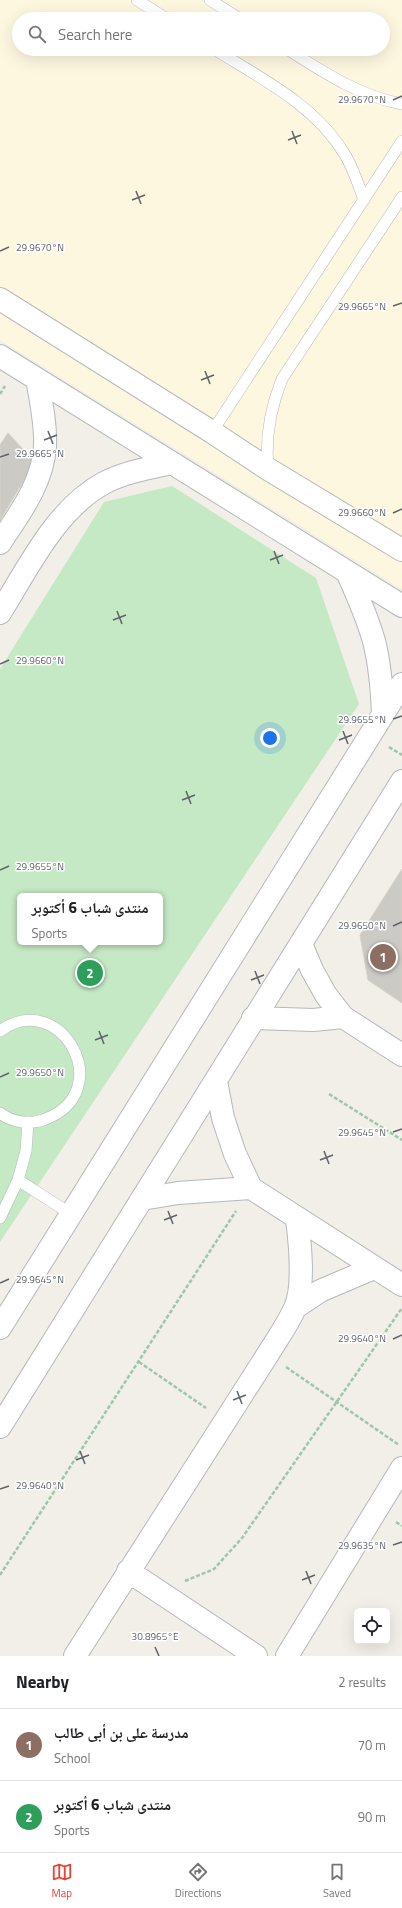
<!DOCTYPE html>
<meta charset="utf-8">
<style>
body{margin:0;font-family:"Titillium Web","Noto Naskh Arabic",sans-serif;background:#f6f6f6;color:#202124}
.controls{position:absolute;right:12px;bottom:12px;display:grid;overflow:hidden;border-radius:6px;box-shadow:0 4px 16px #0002}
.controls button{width:36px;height:36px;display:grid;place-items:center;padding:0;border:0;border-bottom:1px solid #e0e0e0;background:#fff;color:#202124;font:20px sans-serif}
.you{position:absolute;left:270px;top:738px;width:14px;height:14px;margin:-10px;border:3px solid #fff;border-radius:50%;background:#1a73e8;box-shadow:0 0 0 6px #1a73e833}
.badge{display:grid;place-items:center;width:26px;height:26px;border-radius:50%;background:#ea4335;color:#fff;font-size:13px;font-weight:700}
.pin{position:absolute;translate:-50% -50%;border:2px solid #fff;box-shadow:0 1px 4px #0006}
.popup{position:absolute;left:17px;top:893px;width:146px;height:52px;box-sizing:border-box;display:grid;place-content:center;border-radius:6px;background:#fff;filter:drop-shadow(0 1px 3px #0005);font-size:13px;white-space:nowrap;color:#757577}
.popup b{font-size:15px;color:#202124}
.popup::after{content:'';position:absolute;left:50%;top:100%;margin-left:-8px;border:8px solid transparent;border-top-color:#fff}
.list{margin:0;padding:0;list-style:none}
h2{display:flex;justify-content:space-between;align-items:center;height:52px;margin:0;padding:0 16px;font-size:17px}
h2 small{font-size:13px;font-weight:400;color:#757577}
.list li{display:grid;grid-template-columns:26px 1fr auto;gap:12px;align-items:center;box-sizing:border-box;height:72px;padding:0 16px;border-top:1px solid #e0e0e0}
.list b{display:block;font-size:15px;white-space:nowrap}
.list p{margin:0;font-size:13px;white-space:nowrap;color:#757577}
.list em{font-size:13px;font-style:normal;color:#757577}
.icon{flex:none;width:22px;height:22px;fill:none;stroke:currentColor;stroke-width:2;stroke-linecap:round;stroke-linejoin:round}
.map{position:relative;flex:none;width:402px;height:1656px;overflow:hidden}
.search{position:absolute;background:#fff;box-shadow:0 4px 16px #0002;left:12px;right:12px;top:12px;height:44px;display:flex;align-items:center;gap:10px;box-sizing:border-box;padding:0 14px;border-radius:22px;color:#757577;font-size:15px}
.sheet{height:196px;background:#fff}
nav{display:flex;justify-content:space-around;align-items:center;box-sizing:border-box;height:56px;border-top:1px solid #e0e0e0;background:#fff;font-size:11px;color:#757577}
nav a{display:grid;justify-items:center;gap:2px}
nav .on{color:#ea4335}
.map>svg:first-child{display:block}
.commercial{fill:#fef7e0;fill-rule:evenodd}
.green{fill:#c5e8c5;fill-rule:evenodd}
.building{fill:#cccac5;stroke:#d6d1c6}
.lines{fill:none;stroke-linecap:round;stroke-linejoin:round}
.service-casing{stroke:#b5b8bc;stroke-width:12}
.minor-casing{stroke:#b5b8bc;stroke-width:24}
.path{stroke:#9cc7a9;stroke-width:2.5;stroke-dasharray:4 2;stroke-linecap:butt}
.service{stroke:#fff;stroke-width:11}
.minor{stroke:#fff;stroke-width:22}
.ticks{fill:none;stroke:#5f6368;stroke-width:1.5}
.ticks-label{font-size:10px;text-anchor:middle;fill:#5f6368;stroke:#fff;stroke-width:3;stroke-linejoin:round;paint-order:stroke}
</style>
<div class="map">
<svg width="402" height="1656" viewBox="0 0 402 1656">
<rect width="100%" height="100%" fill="#f1efe8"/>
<path class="commercial" d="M0,0H402V589L0,340ZM19,19H383V49H19Z"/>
<path class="green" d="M172,486L316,578L359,704L0,1242V669L104,502ZM20,896H160V942H20Z"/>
<path class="building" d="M8,433L35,462L0,520V445Z
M402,869V1003L368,980L360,935Z"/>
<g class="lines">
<g class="service-casing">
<path id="service" d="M137,0L167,19
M210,0L240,19
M214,49C260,78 314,104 344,153C353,167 358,184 364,200
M287,49C323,72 359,96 402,104
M212,432L402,141
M268,469C265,437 270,409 282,379L402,197
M0,1031C61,987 120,1093 43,1120C30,1125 11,1122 0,1113
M18,1180L71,1214
M0,1218L18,1180L26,1151L28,1122"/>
</g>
<g class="minor-casing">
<path id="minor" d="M0,299L212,432L268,469L402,550
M0,356L402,606
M0,543C19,514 43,483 45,446C46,424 41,401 37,379
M347,572C357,594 367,617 374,641C380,665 382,689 383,714
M0,613C28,568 56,509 104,483C125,472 149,468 172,463
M301,944L312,970L326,995L343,1017L402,1055
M253,1018L313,1020L343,1017
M216,1081L223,1118L235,1154L251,1188L402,1285
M142,1199L178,1193L251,1188
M296,1307L320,1291L374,1268
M0,1328L402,684
M0,1427L402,781
M128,1571L256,1656
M75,1656L268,1354C277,1339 288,1324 295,1308C305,1286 300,1243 297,1219
M287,1656L402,1468"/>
</g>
<path class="path" d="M0,394L5,386
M389,747L402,755
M329,1094L402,1140
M139,1362L206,1408
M286,1367L399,1445
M396,1522L402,1526
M0,1575L236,1211
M185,1581L214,1569L242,1538L402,1308"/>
<use href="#service" class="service"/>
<use href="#minor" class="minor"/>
</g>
<path class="ticks" d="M393,100L402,96M292,131L297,144M288,140L301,135M136,191L141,204M132,200L145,195M0,251L9,247M393,306L402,303M205,371L210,384M201,380L214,375M48,431L53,444M44,440L57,435M0,457L9,454M393,513L402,509M274,551L279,564M270,560L283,555M117,611L122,624M113,620L126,615M0,664L9,660M393,719L402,716M343,731L348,744M339,740L352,735M186,791L191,804M182,800L195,795M0,870L9,866M393,926L402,922M255,971L260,984M251,980L264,975M99,1031L104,1044M95,1040L108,1035M0,1077L9,1073M393,1132L402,1129M324,1151L329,1164M320,1160L333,1155M168,1211L173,1224M164,1220L177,1215M0,1283L9,1279M393,1339L402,1335M237,1391L242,1404M233,1400L246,1395M80,1451L85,1464M76,1460L89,1455M0,1489L9,1486M393,1545L402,1542M306,1571L311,1584M302,1580L315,1575M155,1647L159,1656"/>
<g class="ticks-label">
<text x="362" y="103">29.9670°N</text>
<text x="40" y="251">29.9670°N</text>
<text x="362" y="310">29.9665°N</text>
<text x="40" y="457">29.9665°N</text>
<text x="362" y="516">29.9660°N</text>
<text x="40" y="664">29.9660°N</text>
<text x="362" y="723">29.9655°N</text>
<text x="40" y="870">29.9655°N</text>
<text x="362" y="929">29.9650°N</text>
<text x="40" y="1076">29.9650°N</text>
<text x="362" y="1136">29.9645°N</text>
<text x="40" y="1283">29.9645°N</text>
<text x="362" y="1342">29.9640°N</text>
<text x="40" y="1489">29.9640°N</text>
<text x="362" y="1549">29.9635°N</text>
<text x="155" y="1640">30.8965°E</text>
</g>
</svg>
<div class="controls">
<button><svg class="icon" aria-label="locate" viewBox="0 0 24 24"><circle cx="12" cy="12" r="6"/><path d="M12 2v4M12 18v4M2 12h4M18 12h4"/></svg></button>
</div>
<div class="you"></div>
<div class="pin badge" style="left:383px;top:957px;background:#8d6e63">1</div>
<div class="pin badge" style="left:90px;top:973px;background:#2e9e5b">2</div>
<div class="popup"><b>منتدى شباب 6 أكتوبر</b>Sports</div>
<div class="search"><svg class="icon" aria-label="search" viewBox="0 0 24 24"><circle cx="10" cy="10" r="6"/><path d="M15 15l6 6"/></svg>Search here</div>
</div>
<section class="sheet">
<h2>Nearby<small>2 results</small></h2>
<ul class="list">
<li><span class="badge" style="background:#8d6e63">1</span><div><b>مدرسة على بن أبى طالب</b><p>School</p></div><em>70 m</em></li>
<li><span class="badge" style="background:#2e9e5b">2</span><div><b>منتدى شباب 6 أكتوبر</b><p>Sports</p></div><em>90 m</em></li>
</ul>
</section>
<nav>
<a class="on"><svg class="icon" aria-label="map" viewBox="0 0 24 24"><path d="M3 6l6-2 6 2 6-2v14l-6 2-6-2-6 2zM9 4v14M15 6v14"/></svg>Map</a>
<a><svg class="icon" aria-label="directions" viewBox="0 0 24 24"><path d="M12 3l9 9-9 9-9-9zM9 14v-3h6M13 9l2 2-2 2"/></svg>Directions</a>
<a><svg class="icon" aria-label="saved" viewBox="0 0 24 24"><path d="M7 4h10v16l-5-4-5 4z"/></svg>Saved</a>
</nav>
